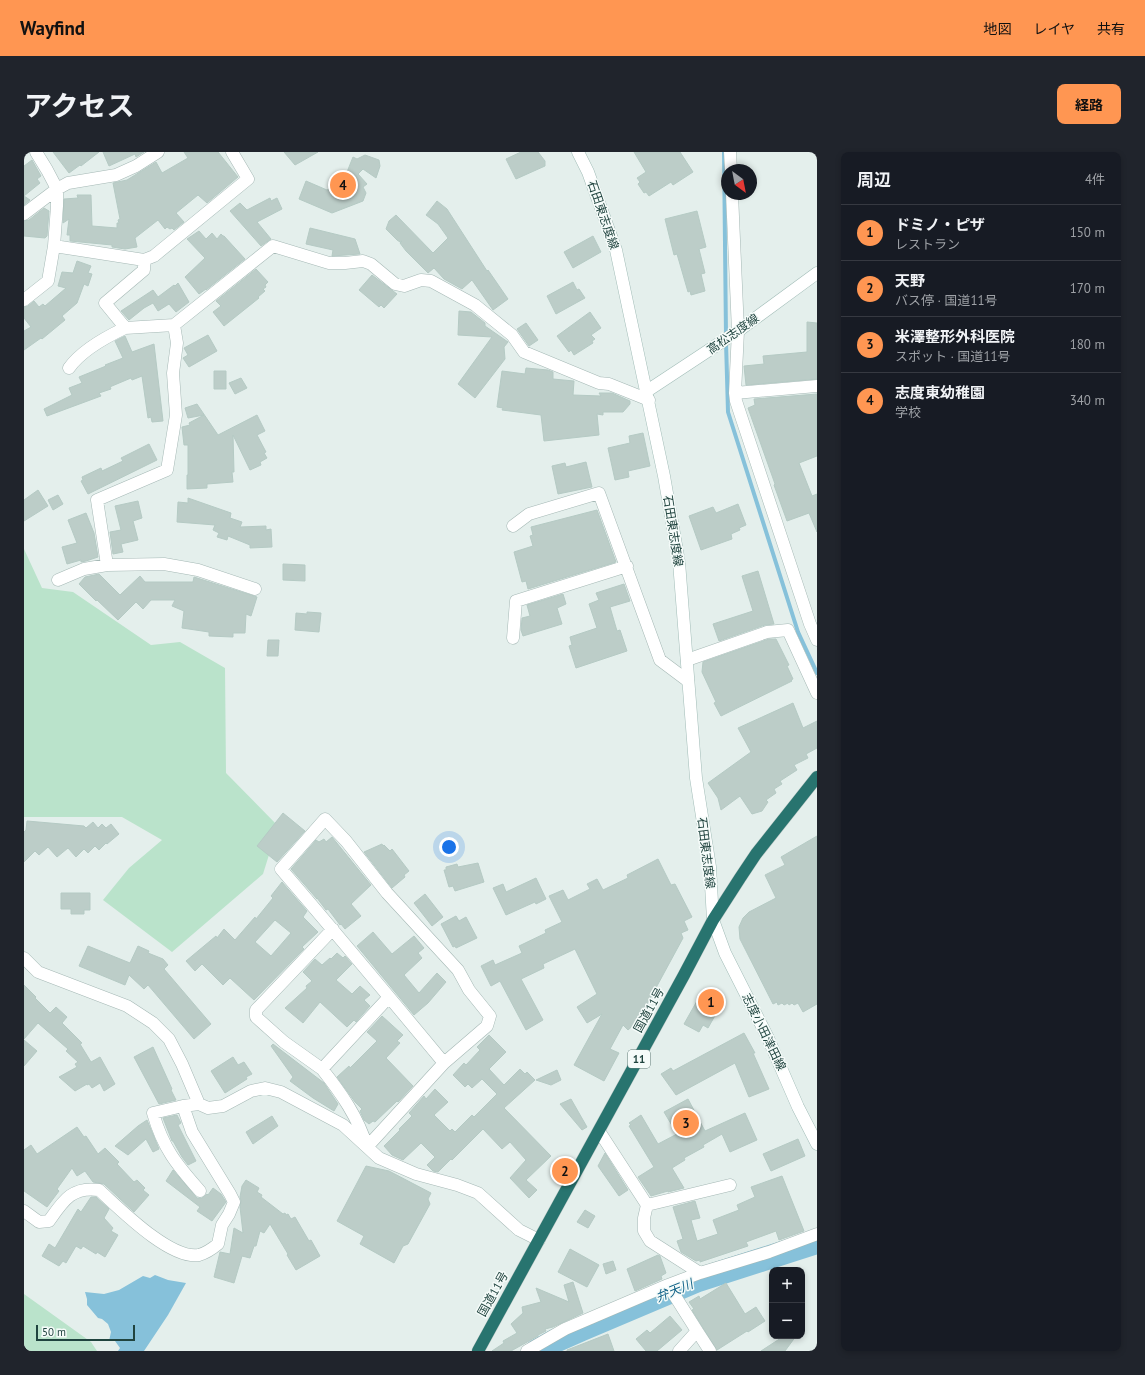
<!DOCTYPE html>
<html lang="ja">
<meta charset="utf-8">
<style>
body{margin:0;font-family:"PT Sans","Noto Sans JP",sans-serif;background:#20242c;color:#f1f3f6}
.controls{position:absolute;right:12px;bottom:12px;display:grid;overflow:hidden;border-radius:8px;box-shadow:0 2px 6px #0003}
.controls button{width:36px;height:36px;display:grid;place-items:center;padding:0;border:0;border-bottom:1px solid #363941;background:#171b24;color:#f1f3f6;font:20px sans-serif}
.compass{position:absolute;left:697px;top:12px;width:36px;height:36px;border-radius:50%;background:#171b24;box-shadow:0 2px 6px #0003;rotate:148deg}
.scale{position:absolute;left:12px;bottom:10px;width:99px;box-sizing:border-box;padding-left:4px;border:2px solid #20443f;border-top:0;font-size:11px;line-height:14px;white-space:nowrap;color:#20443f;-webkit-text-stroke:3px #f5fbf9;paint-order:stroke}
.you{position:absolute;left:425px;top:695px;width:14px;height:14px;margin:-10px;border:3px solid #fff;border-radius:50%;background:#1a73e8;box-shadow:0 0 0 6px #1a73e833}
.badge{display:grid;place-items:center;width:26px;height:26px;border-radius:50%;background:#ff9652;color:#111;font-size:13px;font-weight:700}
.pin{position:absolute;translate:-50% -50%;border:2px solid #fff;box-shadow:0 1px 4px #0006}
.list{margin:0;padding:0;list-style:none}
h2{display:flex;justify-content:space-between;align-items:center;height:52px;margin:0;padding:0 16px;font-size:17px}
h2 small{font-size:13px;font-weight:400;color:#9ea1a6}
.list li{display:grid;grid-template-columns:26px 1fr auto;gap:12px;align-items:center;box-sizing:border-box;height:56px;padding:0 16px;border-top:1px solid #363941}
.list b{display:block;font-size:15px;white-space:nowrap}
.list p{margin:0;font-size:13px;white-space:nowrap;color:#9ea1a6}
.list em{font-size:13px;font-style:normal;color:#9ea1a6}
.map{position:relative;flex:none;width:793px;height:1199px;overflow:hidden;border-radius:8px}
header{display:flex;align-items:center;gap:24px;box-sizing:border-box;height:56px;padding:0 20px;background:#ff9652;color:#111}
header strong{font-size:19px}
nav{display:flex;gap:22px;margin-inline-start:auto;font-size:14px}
.intro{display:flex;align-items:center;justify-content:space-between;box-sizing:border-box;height:96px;padding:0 24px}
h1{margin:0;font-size:28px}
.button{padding:10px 18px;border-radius:8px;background:#ff9652;color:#111;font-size:14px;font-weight:700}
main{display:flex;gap:24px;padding:0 24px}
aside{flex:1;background:#171b24;border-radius:8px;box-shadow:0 2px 6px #0003}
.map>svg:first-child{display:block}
.green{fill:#bae3cb}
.water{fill:#86c1da}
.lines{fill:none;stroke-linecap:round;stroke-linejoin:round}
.stream{stroke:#86c1da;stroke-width:4}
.river{stroke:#86c1da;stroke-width:24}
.building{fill:#bccdc8;stroke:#b5cac4;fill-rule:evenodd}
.street-casing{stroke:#a5b8b5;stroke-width:13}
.secondary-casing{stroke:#a1bcb7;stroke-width:13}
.highway-casing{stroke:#c1cbc9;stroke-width:13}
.street{stroke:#fff;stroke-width:12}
.secondary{stroke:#fff;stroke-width:12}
.highway{stroke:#28746f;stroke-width:12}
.labels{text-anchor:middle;stroke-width:3;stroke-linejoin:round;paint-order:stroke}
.shield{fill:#f5fbf9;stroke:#607b77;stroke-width:1}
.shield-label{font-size:11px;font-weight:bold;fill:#20443f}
.street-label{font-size:12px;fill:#20443f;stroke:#f5fbf9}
.water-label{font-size:13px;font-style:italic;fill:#126388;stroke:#f5fbf9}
</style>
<header>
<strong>Wayfind</strong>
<nav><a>地図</a><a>レイヤ</a><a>共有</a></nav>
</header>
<div class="intro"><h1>アクセス</h1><a class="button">経路</a></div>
<main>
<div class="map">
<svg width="793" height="1199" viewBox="0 0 793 1199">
<rect width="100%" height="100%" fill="#e4efec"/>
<path class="green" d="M0,397L18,436L49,440L127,493L156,490L201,516L202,621L254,674L239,722L148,800L79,748L105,716L138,688L98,665H0Z
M0,1142L67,1190L73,1199H0Z"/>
<path class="water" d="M131,1123L144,1128L162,1131L144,1163L120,1199H94L96,1196L91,1189H85L87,1180L84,1172L78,1167L74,1166L63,1153V1147L61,1140L80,1142L95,1138L119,1124L126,1126Z"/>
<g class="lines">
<path class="stream" d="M700,0L702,184
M702,190L704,260L774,480L793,521"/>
<path class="river" d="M513,1199L531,1189L558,1177L674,1128L793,1090"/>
</g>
<path class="building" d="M29,0H75L57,14L56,13L45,21Z
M79,0H120L112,5L111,2L85,14Z
M160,0H194L214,25L183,51L174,43L152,61L160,70L150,78L148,76L146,77L143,75L141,77L134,68L111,86L113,95L101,97L88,95V93L46,89V83H43L45,67L39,71L40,47L54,46L53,43H67L68,74L93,76V71H95L94,68L96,67L89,31L103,28L132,10L138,21L164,6Z
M260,0H294L271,13Z
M497,0H514L521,9V14L492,27L482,7Z
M610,0H656L669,20L649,33L647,30L625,44L622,40L620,41L614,32L616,30L613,26L622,20Z
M341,3L355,8L356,14L352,26L339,17L334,22L343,32L339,35L342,41L339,49L308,61L275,47L282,29L303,38L319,30L329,5L333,7Z
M8,8L17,24L13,27L16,31L0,44L6,48L0,53V14Z
M246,46L247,49L253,46L258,57L233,70L247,87L237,94L206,59L216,51L223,58Z
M413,49L423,57L463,119L464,118L484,147L469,158L448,128L438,137L420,127L410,116L404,121L382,99L376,91L378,89L376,90L373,88L362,77L365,69L372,63L409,101L424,86L414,72L402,63Z
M20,56L25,59L23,84L21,86L0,84V69L5,68Z
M673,59L682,95L675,97L681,121L677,122L681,139L667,143L666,139L664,140L653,102L650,103L641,67Z
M286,76L331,87L336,102L308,104L309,98L282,92Z
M175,79L182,87L188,81L193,87L197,82L199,84H200L221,107L182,138V137L175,142L161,125L181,106L163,87Z
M569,84L577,100L549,116L540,100Z
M53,109L67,114L64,121L68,122L64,134L60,132L53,151L38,164L41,168L18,187L17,186L0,198V179L7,175L0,166V155L4,154L10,149L15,155L19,152L21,154L42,136L34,134L38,120L49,121Z
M232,117L244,130L241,133L242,135L239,137L241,139L234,145L235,146L200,174L189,160L197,154L192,149Z
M348,123L373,142L360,156L357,153L355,155L335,138Z
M549,130L553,138L555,137L561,146L532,162L523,144Z
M154,131L165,150L152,160L145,152L134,159L129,151L120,156L105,168L97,159L129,138L134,145L150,133L151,134Z
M435,159L447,160L461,171V174L484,190L480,195L481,207L451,246L434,232L468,185L434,183Z
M566,160L577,176L567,183L571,187L568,189L569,191L550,203L547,198L545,200L533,184Z
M783,170L793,171V227L722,233L720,214L740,212L739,204L783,200Z
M502,171L514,188L505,194L493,177Z
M184,183L193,199L165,215L159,206L164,203L160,196Z
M101,184L108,200L130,192L139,269L128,270L127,265L124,266L118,224L108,228L107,226L88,234L86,235L87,237L75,241L77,244L23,264L20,257L48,243L45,236L58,231L55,225L82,214L81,213L99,206L91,189Z
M502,216L524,218L529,220V227L550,229L549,243L577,244L575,241H588L606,249V252L599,260H579V263L573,262L575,283L520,289L517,263L478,258L479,256L473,255L478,219L501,222Z
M190,219H202V237H190Z
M217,226L223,236L211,242L205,231Z
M793,242V304L775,311L788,344L793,342V380L785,361L763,369L750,333L751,332L724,256L731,253L730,247Z
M173,252L194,283L233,263L241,279L233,283L242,300L240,301L243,306L236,310L237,313L226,318L209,283L210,320H208L209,330L183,332V336L163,337V323H164V293H160L158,275L166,273L165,271L180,263L164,266L161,256Z
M619,281L626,314L604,319L605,325L591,328L584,296L606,291L605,284Z
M125,292L133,308L64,342L57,329L59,328L58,325L77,316L78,319L99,309L97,306Z
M562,310L568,335L534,342L528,314L541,311L542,315Z
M14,338L24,354L0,369V348Z
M34,343L39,352L29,358L24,348Z
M164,346L207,361L206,366L218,370L216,375L242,374V378L247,377L248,395L226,396V393L204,384L203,388L193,385L195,381L189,378L191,373L153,370L154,350L164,351Z
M114,349L118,366L109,369L114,388L97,392L99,400L89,402L86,380L97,378L91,354Z
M714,352L722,373L715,376L716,378L707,382L708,387L677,398L665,364L689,355L692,361Z
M573,358L592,410L504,437L502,429L498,430L490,400L509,394L506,384L509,383L507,375Z
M62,361L70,381L74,405L62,409L57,410V408L43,412L38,395L53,391L44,368Z
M259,412L281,413V429L259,428Z
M734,419L750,472L741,473L695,489L689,472L729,459L718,424Z
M75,422L96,443L116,424L121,430H169L170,425L233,445L227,464L222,462L221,481H209V485L185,484V480L158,476L160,459L148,454L151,448H127L119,457L112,450L94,468L73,448L72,449L55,432L61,425Z
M600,432L606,449L586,455L593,479L596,478L603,499L552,516L545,494L548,493L546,485L573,476L565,452L575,448L572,441Z
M539,442L542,452L533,456L538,472L499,484L497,478L498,466L506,464L503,453Z
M283,460L297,461L295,480L271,478L272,461L283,462Z
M745,487H752L765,513L763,514L769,527L767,528L768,529L697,564L690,551L692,550L678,520L679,510Z
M244,488H255L254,504H243Z
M769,551L779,576L793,569V596L782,602L784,606L770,613L773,618L756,629L758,632L750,637L752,641L742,648L744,650L738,659L728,662L716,644L697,658L694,646L684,631L727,600L714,576Z
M259,661L281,679L253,710L233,694Z
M3,669L60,674L62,676L69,670L74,676L78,672L82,676L87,672L95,682L83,692L82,691L75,698L71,694L64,701L60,697L52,705L44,696L33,705L24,695L15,703L11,699L0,710V680L2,678Z
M793,684V852L779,860L774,851L770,853L768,851L765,853L764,851L760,853L758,851L754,853L753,850L749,852L716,787L715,775L719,766L725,760L752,746L741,723L761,713L757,705Z
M308,685L347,733L327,752L337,764L321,777L317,772L316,773L304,757L302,758L293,746V747L267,717L292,688L295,690L300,687L302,690Z
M358,692L359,694L360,693L366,699L368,697L385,719L380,723L381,725L368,736L340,700Z
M634,707L647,733L651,732L668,765L660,769L664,778L657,781L659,786L614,869L604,878L599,873L586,897L595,901L580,929L550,913L578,862L563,871L553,855L573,842L551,797L519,812L520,816L497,827L519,868L502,878L476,829L467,834L457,814L469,808L471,813L498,801L495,794L522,781L521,778L538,770L525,744L539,738L544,748L566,737L563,732L573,727L579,738L604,726L603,723Z
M454,711L460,730L431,739L429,734L425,735L420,718H422V715L433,712L434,715Z
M512,726L522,747L512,752L511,750L482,763L469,736L479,732L482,740Z
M258,730L283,759L279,765L294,780L278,795L280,797L230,848L206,826L199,833L178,812L171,819L162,809L192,784L193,786L200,777L211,788L231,765L232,767L249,746L247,744ZM251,768L267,781L247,804L231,790Z
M37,741H66V758H60V762H47V757H37Z
M401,742L419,765L408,774L390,751Z
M432,764L435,769L442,765L453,786L432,796L431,794L429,795L417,772Z
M349,780L368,802L390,784L400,796L394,801L398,806L380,823L395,841L413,821L422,830L404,851L390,863L333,794Z
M64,794L106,811L114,794L125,799L124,801L139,807L144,813L140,817L187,872L170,887L124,833L120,837L105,823L101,833L55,814Z
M313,801L319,806L321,804L328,812L312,828L328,842L336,834L346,843L340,848L346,854L332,870L330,868L323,875L296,850L279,871L261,856L283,836L282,834L288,829L279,820L291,807L298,813L306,806L307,807Z
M0,833L12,845L11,846L26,861L32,855L43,865L38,871L58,891L56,892L67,910L76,905L91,932L80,939L76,931L68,936L65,932L63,933V932L51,939L35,925L53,915L51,912L54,910L42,899L44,897L14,871L0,887Z
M673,849L693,860L684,876L679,873L675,880L660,872Z
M358,864L379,883L373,889L376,891L362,906L389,934L374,950L373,949L351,970L349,969L345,972L340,968L336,959L338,957L331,950L313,925L325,914L326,916L353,889L343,880Z
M720,881L731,901H729L745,937L725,945L711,911L652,943L637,922L647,916L649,919Z
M465,883L482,900L465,917L480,933L496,917L501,922L503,920L511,928L480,956L527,1004L502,1028L513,1038L505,1046L486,1026L502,1008L486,990L478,997L459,977L428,1008L427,1007L414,1020L409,1019L403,1013L411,1005L397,991L379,1008L368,1003L360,994L376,978L375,977L388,964L385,961L400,944L402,947L411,937L424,950L410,963L426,979L428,977L431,980L448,963L450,965L473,942L458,927L448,936L444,932L441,935L429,923L440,911L442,913L456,898L453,895Z
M0,888L13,899L0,914Z
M249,892L300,931L314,952L310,959L289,946L266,929L269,925L247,894Z
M129,895L148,937L147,938L152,948L135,952L110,905Z
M209,905L214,913L220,910L228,922L222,925L223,927L201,941L187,919Z
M533,918L537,928L527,933L512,928Z
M547,947L563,975L558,978L536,952Z
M664,947L681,979L721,961L733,988L706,1000L698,982L679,993L680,995L660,1006L661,1008L648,1016L660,1036L644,1040V1039L627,1044L614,1025L630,1015L605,974L607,973L605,971L617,963L634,992L653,982L640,960Z
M153,963L157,971L154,973L172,1009L164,1013L158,1005L149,989H148L139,966Z
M248,964L254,974L229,992L222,980Z
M123,968L135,997L129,1000L122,987L104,1003L91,994L114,974Z
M53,975L60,985L62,984L74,1002L81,996L95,1010L93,1012L110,1030L113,1028L121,1036L119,1038L125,1043L110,1060L80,1032L69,1030L61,1019L53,1024L48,1016L33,1037L35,1039L23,1055L0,1039V998L7,993L13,1002Z
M774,987L781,1004L747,1019L739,1002Z
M581,1001L604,1038L595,1044L574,1014Z
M342,1014L365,1019L407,1041L404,1047L406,1052L384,1092L379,1094L370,1111L336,1092L340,1084L313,1069Z
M149,1018L173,1046H178L183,1042L184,1043L189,1036L197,1042L202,1050L188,1069L173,1059L176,1055L142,1029Z
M758,1024L780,1079L755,1088L752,1079L722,1090L724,1094L676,1110V1108L672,1109L657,1100L653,1089L659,1087L649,1055L671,1049L676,1066L667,1068L673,1089L694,1082L689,1068L715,1058L713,1053L731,1045L727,1035Z
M222,1028L235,1036L233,1040L238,1043L237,1045L259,1062L261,1061L262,1063L264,1062L267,1067L271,1065L285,1089L287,1088L296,1104L272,1118L263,1103L264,1102L246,1072L240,1081L236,1079L232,1094H230L226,1106L218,1104L210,1131L190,1125L196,1100L206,1102L210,1076L219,1081L216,1055L217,1049L216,1045L218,1034Z
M67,1045H72L85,1057L80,1066L89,1076L87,1079L94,1083L81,1105L73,1100L72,1102L59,1094L57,1097L52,1094L42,1111L39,1109L35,1114L18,1104L25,1092L31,1096L54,1057L57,1060Z
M561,1058L571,1064L564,1076L553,1070Z
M546,1097L575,1113L563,1135L534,1120Z
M634,1103L636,1104L642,1121L637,1124L638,1127L611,1139L603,1117Z
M589,1109L592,1118L582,1122L579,1112Z
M549,1130L559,1161L529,1175L521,1177L522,1179L514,1183V1184L487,1199H468L480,1191L479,1189L493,1181L487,1172L499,1161L498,1155L517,1150L512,1136L545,1150L540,1133Z
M702,1131L721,1162L732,1155L741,1169L724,1180L723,1179L693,1198L668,1158L670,1157L665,1150L675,1144L676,1147Z
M646,1164L658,1178L633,1199H622L612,1187L623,1178L626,1181Z
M584,1182L590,1199H543V1198Z
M760,1184H772L761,1199H737Z"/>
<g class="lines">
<g class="street-casing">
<path id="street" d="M706,0L707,18
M708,42L714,179L711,241L712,249L786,472L793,488
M0,62L33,37L44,31L92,23L112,14L134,0
M30,94L120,108L130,104L224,27L208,0
M0,148L24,129L30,94L33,54V37L23,18L12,0
M101,176L150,173L249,94L305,111H321L339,109L347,112L371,132L380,134L397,128L407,129L451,153L488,183L500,200L575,231L585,232L625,248
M45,216C57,199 82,185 101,176L99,173L81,151L120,118V108
M711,241L793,234
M489,374L505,362L575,341L636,508L664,529
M83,413L73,348L143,318L152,263L149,221L153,191L150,173
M34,428L60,417L83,413L140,412L174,418L231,437
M489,486L492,449L603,414
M663,508L743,480L764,478L793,541
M0,806L14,820L103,854L129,871L145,887L158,912L175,952
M365,845L298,917C317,941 334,965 343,995L420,911L463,874L466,864L445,838L434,818L363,741L322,689L301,667L257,717C312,781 366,846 420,911
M298,917L260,890L232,865V858L309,777
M575,979L623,1053L706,1033
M176,1039C152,1012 139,996 129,961L159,954L175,952L184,956L199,954L227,939L241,936L257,940L319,973L355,1006L392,1022L433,1033L454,1041L495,1078L515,1088
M623,1053L620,1066V1079L626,1089L676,1121
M0,1059L15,1070L25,1069C39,1049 48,1034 75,1038C95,1056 146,1108 175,1103C182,1101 188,1097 194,1092L198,1073L205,1062L210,1050L206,1042L168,980L159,954
M644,1133L673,1179L655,1199
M673,1179L686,1199
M503,1199L541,1177L644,1133L676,1121L745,1100L793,1082"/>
</g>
<g class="secondary-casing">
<path id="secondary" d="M554,0L564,20L592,98L640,324L655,410L672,626L686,715L689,768L701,801L744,886L774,955L793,992
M623,239L714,179L793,121"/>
</g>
<g class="highway-casing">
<path id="highway" d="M454,1199L660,823L689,768L716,726L732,702L793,625"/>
</g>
<use href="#street" class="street"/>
<use href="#secondary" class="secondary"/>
<use href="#highway" class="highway"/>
</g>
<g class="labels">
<rect class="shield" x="604" y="898" width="22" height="18" rx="3"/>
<g class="shield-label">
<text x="615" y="911">11</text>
</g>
<g class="street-label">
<text transform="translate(579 63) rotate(71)" y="4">石田東志度線</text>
<text transform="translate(709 182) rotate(-35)" y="4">高松志度線</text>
<text transform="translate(649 379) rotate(81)" y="4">石田東志度線</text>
<text transform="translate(682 701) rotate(83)" y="4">石田東志度線</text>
<text transform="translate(625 858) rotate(-61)" y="4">国道11号</text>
<text transform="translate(740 880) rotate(64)" y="4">志度小田津田線</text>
<text transform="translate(469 1142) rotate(-61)" y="4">国道11号</text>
</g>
<g class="water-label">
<text transform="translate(650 1138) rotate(-22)" y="5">弁天川</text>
</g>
</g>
</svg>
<div class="controls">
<button>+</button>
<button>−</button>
</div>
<svg class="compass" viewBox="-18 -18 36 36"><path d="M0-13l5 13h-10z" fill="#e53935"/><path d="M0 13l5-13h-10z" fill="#9ea1a6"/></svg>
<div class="scale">50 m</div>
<div class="you"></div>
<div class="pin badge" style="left:687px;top:850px">1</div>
<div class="pin badge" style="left:541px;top:1019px">2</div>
<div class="pin badge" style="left:662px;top:971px">3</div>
<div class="pin badge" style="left:319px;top:33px">4</div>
</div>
<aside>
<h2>周辺<small>4件</small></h2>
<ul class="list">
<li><span class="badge">1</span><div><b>ドミノ・ピザ</b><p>レストラン</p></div><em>150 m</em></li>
<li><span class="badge">2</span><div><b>天野</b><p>バス停 · 国道11号</p></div><em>170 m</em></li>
<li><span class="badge">3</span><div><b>米澤整形外科医院</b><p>スポット · 国道11号</p></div><em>180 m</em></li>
<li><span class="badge">4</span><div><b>志度東幼稚園</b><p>学校</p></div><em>340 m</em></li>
</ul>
</aside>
</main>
